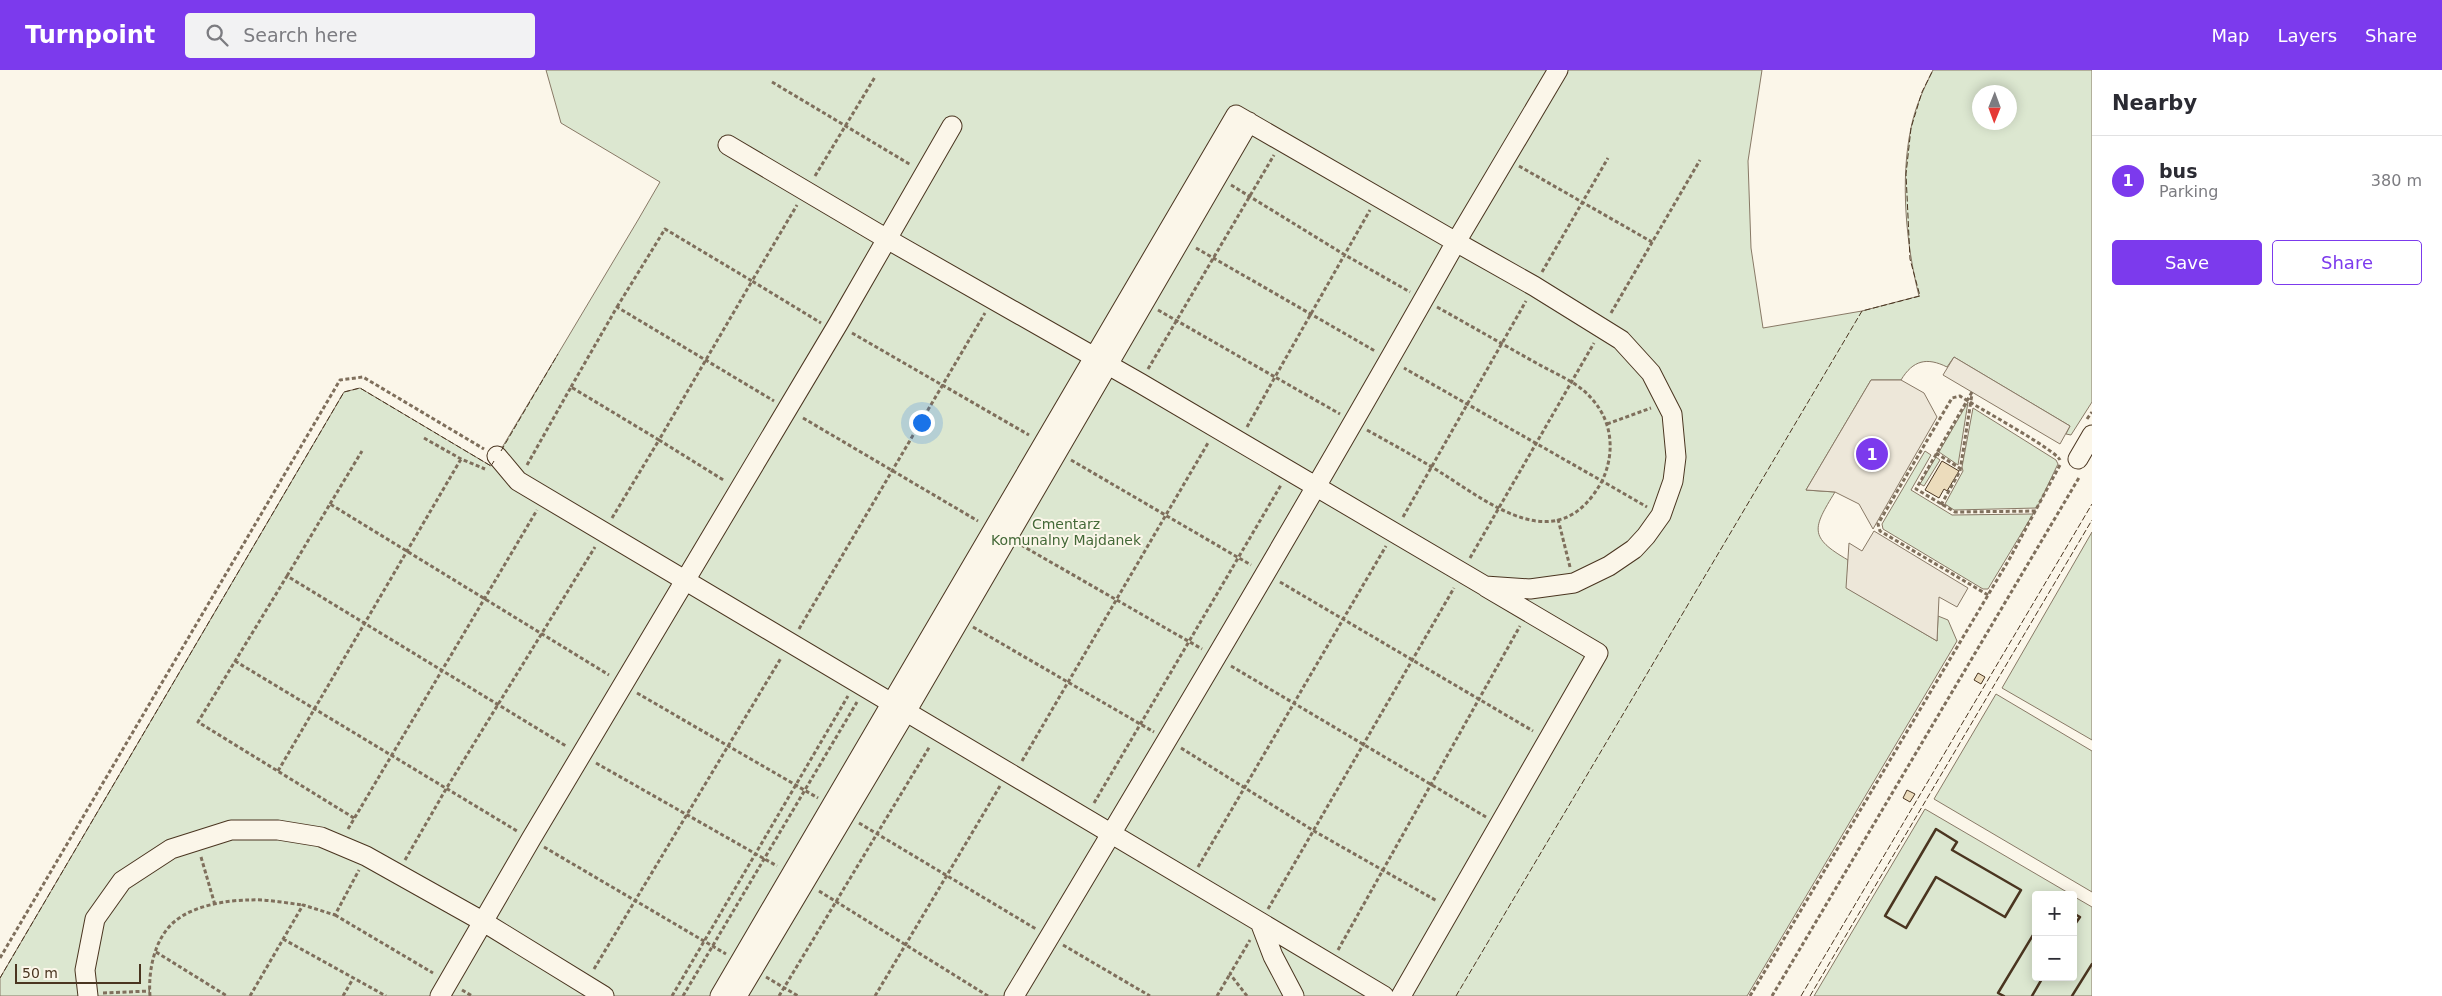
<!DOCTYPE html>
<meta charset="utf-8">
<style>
body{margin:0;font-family:"DejaVu Sans",sans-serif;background:#f2f2f3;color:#2b2b33}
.controls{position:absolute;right:15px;bottom:15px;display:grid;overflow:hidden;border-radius:5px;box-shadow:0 2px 12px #0003}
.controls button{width:45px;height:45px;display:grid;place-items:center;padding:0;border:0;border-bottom:1px solid #e1e1e2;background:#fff;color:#2b2b33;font:25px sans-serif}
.compass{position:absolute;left:1972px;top:15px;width:45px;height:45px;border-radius:50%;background:#fff;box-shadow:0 2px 12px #0003;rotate:181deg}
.scale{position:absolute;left:15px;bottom:12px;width:126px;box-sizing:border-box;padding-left:5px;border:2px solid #4a3520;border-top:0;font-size:14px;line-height:18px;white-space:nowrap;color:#4a3520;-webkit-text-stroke:4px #fbf6e9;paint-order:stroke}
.you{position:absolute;left:921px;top:352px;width:18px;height:18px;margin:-12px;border:4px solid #fff;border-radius:50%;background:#1a73e8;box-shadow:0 0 0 8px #1a73e833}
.badge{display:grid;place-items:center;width:32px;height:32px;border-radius:50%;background:#7c3aed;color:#fff;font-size:16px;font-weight:700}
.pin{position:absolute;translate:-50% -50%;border:2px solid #fff;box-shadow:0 1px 5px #0006}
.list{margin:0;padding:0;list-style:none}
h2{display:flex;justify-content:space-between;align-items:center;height:65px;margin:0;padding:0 20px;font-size:21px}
h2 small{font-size:16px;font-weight:400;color:#7c7c81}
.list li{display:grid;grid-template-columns:32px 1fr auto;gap:15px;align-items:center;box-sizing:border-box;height:90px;padding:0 20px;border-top:1px solid #e1e1e2}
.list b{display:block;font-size:19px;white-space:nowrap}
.list p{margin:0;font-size:16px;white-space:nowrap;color:#7c7c81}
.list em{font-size:16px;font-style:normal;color:#7c7c81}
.actions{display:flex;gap:10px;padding:15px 20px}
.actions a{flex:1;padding:11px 0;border:1px solid #7c3aed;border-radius:5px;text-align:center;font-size:18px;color:#7c3aed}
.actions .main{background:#7c3aed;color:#fff}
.icon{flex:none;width:28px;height:28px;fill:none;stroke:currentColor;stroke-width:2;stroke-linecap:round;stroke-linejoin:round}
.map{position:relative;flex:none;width:2092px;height:926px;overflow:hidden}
header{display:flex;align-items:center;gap:30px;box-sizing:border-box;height:70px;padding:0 25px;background:#7c3aed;color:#fff}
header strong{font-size:24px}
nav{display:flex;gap:28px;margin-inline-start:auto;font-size:18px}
.search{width:350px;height:45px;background:#f2f2f3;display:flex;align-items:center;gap:12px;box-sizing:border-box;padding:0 18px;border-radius:5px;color:#7c7c81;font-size:19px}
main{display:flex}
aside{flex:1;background:#fff}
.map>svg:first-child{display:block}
.green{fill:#dce7d0;stroke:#887966;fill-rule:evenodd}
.parking{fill:#ede7d9;stroke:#887966}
.building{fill:#ecdcbc;stroke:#4a3520}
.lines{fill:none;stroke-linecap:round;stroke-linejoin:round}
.minor-casing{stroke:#4a3520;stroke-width:21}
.path{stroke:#7f6f5c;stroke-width:3;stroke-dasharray:4 2.5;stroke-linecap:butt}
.minor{stroke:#fbf6e9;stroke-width:19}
.fence{stroke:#4a3520;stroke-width:1;stroke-dasharray:6 2.5;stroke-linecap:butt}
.wall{stroke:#4a3520;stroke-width:2.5}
.labels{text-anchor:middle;stroke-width:4;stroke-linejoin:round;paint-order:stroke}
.park-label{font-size:14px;fill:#436837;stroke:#fbf6e9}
</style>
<header>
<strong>Turnpoint</strong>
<div class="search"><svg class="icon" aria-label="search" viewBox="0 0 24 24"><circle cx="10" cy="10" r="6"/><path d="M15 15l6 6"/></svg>Search here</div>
<nav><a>Map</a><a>Layers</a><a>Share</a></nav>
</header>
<main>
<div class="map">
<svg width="2092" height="926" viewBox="0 0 2092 926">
<rect width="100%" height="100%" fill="#fbf6e9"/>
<path class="green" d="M546,0H1762L1748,91L1751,178L1763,258L1862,241L1919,226C1906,175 1900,109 1911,58C1915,37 1924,18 1933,0H2092V332L2071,365L2066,364L2070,356L1954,287L1947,297C1927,287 1913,290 1901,310H1871L1806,420L1835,422C1813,458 1808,467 1848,490L1847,518L1937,571L1938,546L1948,550L1957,571L1747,926H0V908L344,322L360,318L491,396L638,150L660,112L561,53ZM1980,22H2010V52H1980Z
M1968,332L1958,395L1939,382Z
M1973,338L2056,390L2058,394L2056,398L2037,438L1954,440L1945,434L1963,401L1962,397Z
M1925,381L1931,385L1911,420L1952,445L2033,444L1988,519H1983L1883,459L1882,454Z
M1936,387L1940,390L1924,416L1920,414Z
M2092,462V670L2002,618Z
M1996,624L2092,681V822L1934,729Z
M1925,739L2072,825H2036V907H2073V826L2092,837V926H1814Z"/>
<path class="parking" d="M1954,287L2070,356L2060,374L1943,305Z
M1871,310H1901L1924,323L1937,347L1873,459L1859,434L1835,422L1806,420Z
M1874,461L1968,518L1957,537L1939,527L1937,571L1846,518L1849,473L1862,481Z"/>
<path class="building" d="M1942,391L1959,401L1947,421L1944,419L1939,428L1925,420Z
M1978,603L1985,607L1981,614L1974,610Z
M1907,720L1915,724L1910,732L1903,728Z"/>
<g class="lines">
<g class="minor-casing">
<path id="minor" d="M728,75L887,169L1140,313L1485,516L1530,519L1574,513L1609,496L1634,479L1646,466L1661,445L1673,411L1676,387L1672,344L1651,303L1621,270L1534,216L1456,172C1313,426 1164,676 1014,926
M497,386L518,411L1260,852L1273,886L1294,926
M2078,389L2092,365
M1260,852L1384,926
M88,926L85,900L95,849L122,811L171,779L231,760H278L321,767L366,786L482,851L604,926
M440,926L531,769L838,254L952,56
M720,926L1236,45L1456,172L1558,0
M737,926L906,642L1249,52
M1401,926L1598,583L1486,517"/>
</g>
<path class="path" d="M772,12L911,95
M1519,96L1652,172
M815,106L875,7
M1231,115L1345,185L1410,222
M1196,178L1375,281
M1542,202L1608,88
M617,237L665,159L752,211L797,135
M1437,237C1471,256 1504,275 1538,294C1556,304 1579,313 1592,329C1613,352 1615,384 1602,411L1647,437
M1158,240L1275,307L1370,140
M1611,243L1700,90
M852,263L1029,365
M1148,299L1274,85
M571,317L617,237L774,331
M1972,322L1916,419L1955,442L2038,441
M803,348L978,451
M2087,349L2092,342
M1607,354L1651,338
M1247,357L1275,307L1340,344
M1367,360C1392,374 1416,387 1440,402C1492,435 1559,490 1602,411L1404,298
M424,368L461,389L485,399
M1936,383L1961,399
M1071,390L1251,495
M527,395L571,317L659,370L752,211L821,253
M330,434L362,381
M1941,435L1960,401L1972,324
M1403,447L1526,231
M612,448L659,370L725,411
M1558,449L1570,497
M1021,475L1202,579
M1470,488L1594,273
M287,506L330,434L609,605
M1280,512L1533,661
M1988,525L1880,461L1878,454L1952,328L1960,326C1975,336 2056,380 2060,390
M973,557L1154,662
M799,559L985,243
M235,591L517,761
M1231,596L1486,747
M637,623L818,728
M1181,678L1314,761L1437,831
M1022,691L1208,373
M596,693L777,796
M278,701L461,389
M1094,733L1281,415
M354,748L198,652L287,506L566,676
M859,753L1036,859
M348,759L537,440
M544,777L726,884
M201,787L215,835
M405,790L446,719L595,477
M1198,797L1386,476
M819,821L988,926
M1268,839L1454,518
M335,845L433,903
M283,869L386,926
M1063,875L1150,926
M1338,880L1520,556
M156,882L227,926
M0,888L340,310L363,307L484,379
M594,899L781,588
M766,907L798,926
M462,920L472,926
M103,923L150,921
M150,926C148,902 154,869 174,852C192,836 226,830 250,830C267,829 286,833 303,835
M250,926L303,835L335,845L359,800
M343,926L354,907
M672,926L848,626
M683,926L857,632
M779,926L930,676
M875,926L1000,716
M1217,926L1230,904
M1247,926L1230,904L1250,870
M1750,926L2010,488L2061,393
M1772,926L2080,406"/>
<use href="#minor" class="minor"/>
<path class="fence" d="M501,381L558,284
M0,908L344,322L360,318L491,396L494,391
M1456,926L1862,241L1920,226L1910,189L1906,104L1911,58L1922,22L1933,0
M1801,926L2092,434
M1810,926L2092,450"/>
<path class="wall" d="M1936,759L1957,772L1952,780L2021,820L2005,847L1936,807L1906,858L1885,846Z
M2073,843L2080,847L2073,857
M2004,926L1998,923L2036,860
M2032,926L2043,907
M2072,926L2092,894"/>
</g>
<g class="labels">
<g class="park-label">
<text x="1066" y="459">Cmentarz<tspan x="1066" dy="16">Komunalny Majdanek</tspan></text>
</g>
</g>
</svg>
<div class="controls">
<button>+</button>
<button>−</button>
</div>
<svg class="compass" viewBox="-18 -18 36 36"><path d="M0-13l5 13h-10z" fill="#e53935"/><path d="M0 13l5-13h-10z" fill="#7c7c81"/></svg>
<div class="scale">50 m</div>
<div class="you"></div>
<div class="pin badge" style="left:1872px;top:384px">1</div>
</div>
<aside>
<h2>Nearby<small></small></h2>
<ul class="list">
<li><span class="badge">1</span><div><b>bus</b><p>Parking</p></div><em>380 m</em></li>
</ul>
<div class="actions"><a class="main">Save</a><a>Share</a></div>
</aside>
</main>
